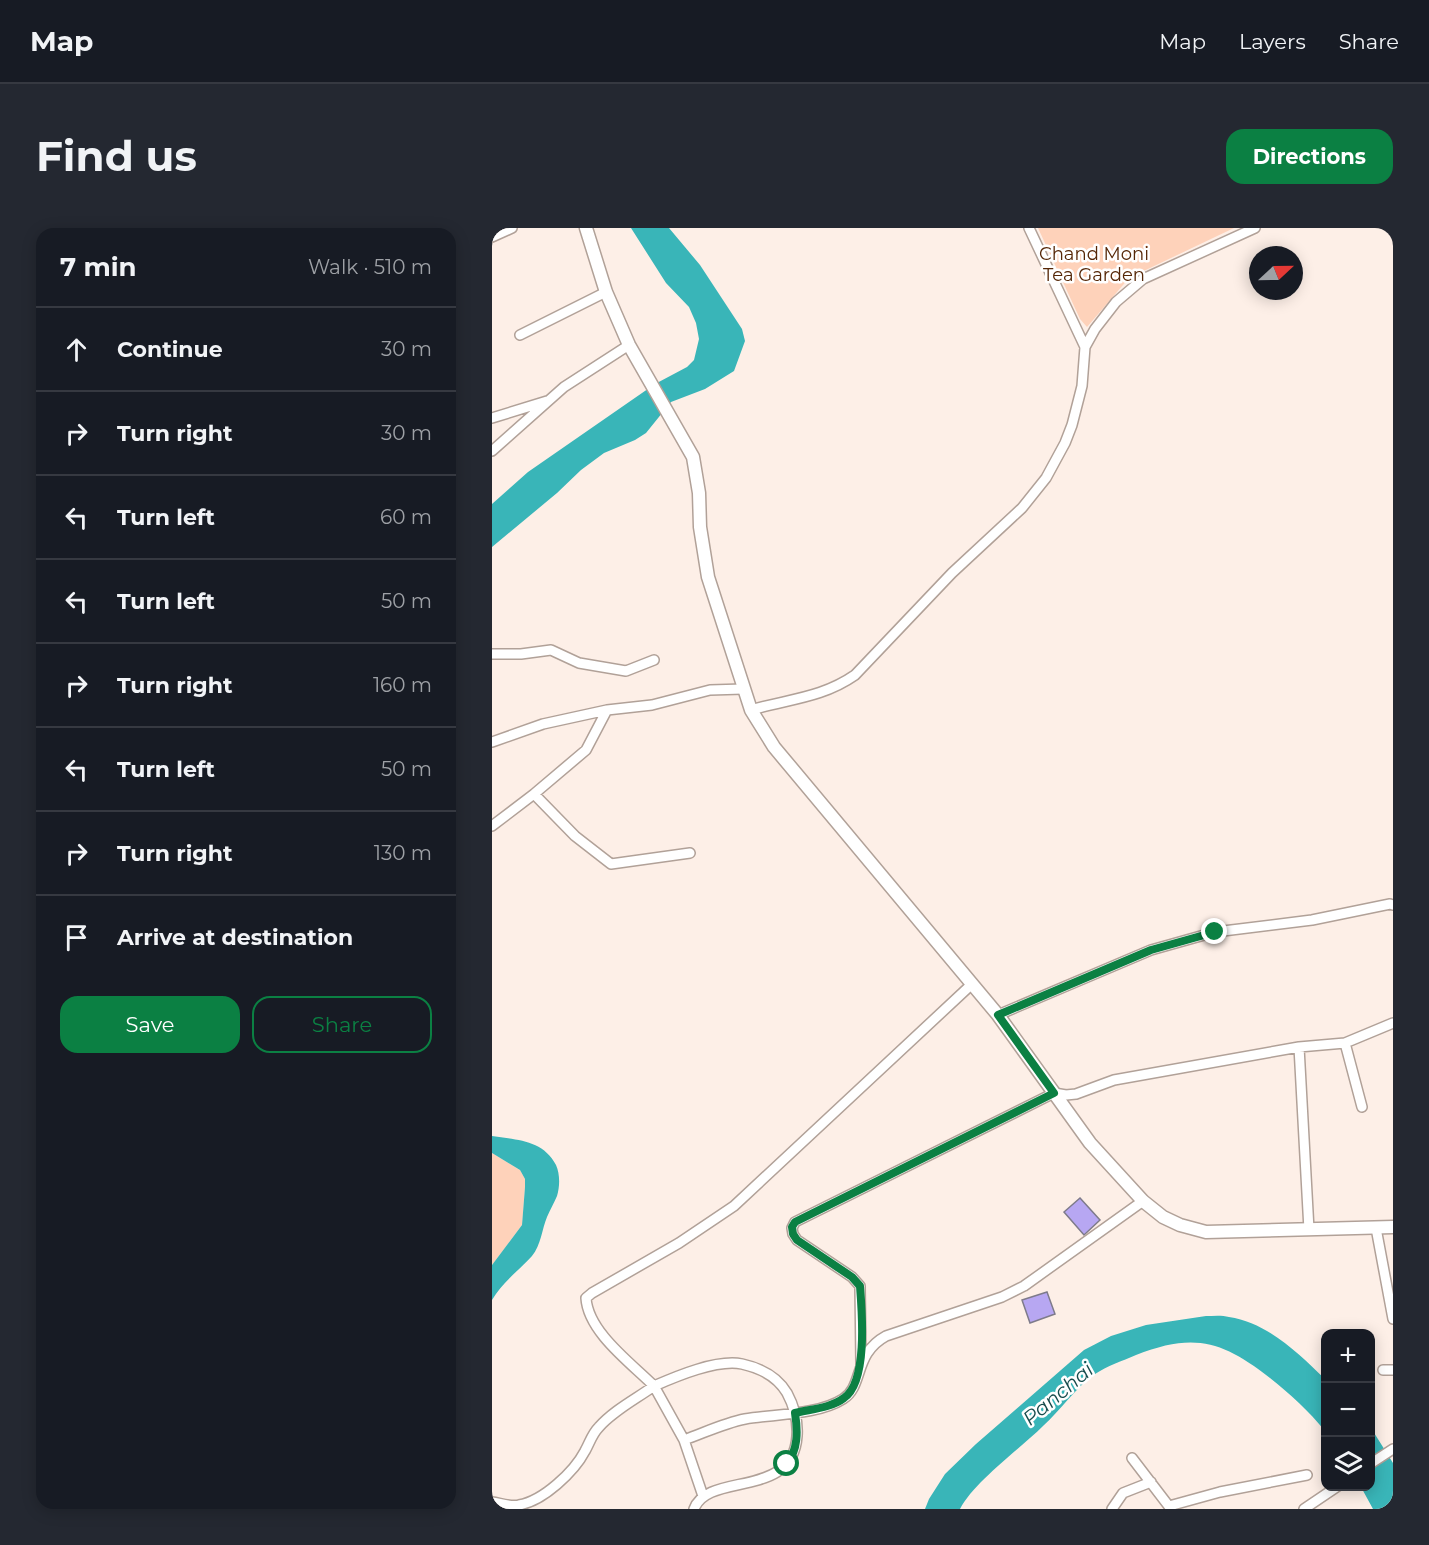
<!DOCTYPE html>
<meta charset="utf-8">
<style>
body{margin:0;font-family:Montserrat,sans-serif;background:#242831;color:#f1f3f6}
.controls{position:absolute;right:18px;bottom:18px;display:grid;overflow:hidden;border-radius:12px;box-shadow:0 3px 15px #0003}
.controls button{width:54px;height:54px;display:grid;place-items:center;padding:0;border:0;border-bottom:2px solid #363941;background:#171b24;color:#f1f3f6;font:30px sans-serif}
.compass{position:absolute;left:757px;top:18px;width:54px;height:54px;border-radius:50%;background:#171b24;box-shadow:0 3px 15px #0003;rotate:68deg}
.stop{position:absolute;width:18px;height:18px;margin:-14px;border:4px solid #0b8043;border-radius:50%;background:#fff}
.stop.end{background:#0b8043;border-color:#fff;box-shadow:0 2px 6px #0008}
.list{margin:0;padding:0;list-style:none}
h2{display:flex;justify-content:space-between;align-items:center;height:78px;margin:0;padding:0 24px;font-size:26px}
h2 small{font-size:20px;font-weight:400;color:#9ea1a6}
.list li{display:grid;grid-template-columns:39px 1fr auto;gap:18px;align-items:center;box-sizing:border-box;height:84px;padding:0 24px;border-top:2px solid #363941}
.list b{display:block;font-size:22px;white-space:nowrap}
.list em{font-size:20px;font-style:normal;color:#9ea1a6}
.actions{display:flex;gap:12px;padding:18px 24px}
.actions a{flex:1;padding:14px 0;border:2px solid #0b8043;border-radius:18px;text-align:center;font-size:21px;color:#0b8043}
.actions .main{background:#0b8043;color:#fff}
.icon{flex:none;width:33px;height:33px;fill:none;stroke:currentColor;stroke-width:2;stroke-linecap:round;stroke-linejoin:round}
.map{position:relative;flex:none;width:901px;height:1281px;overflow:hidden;border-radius:18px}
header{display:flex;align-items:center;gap:36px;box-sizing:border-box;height:84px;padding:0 30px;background:#171b24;border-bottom:2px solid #363941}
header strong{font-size:28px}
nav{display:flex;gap:33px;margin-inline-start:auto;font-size:21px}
.intro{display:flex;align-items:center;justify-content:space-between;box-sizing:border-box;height:144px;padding:0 36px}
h1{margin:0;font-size:42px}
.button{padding:15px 27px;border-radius:18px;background:#0b8043;color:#fff;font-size:21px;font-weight:700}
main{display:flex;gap:36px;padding:0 36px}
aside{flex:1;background:#171b24;border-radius:18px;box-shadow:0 3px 15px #0003}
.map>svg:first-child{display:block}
.green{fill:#fed2ba}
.water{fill:#39b5b8}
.building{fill:#b7a7f2;stroke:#7e7b8a;stroke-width:1.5}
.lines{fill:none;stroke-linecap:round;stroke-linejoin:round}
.minor-casing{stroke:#b1a198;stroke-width:12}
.tertiary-casing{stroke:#b1a198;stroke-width:15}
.minor{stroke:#fff;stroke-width:9}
.tertiary{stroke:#fff;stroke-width:12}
.route{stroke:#0b8043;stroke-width:8}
.labels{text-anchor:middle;stroke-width:5;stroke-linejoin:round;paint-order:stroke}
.park-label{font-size:18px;fill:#552606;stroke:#fff}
.water-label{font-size:20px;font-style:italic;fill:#174c4d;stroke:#fff}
</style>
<header>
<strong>Map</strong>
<nav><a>Map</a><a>Layers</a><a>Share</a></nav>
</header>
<div class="intro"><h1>Find us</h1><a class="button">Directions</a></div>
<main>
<aside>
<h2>7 min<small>Walk · 510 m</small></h2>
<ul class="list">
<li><svg class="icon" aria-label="ahead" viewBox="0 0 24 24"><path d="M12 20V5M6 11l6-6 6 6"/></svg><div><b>Continue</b></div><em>30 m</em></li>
<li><svg class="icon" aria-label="right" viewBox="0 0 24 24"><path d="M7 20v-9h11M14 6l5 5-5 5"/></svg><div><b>Turn right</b></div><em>30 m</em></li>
<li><svg class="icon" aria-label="left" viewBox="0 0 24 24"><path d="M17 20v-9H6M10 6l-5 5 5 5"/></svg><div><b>Turn left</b></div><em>60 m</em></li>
<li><svg class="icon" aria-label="left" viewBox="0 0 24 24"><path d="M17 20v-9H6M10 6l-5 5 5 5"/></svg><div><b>Turn left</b></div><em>50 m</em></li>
<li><svg class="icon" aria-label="right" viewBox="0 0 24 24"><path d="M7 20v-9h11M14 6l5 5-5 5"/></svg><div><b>Turn right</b></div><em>160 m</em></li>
<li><svg class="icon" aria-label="left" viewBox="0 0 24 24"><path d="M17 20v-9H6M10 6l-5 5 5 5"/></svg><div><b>Turn left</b></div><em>50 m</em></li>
<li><svg class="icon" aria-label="right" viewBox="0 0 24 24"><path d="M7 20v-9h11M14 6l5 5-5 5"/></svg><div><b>Turn right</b></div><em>130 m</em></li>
<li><svg class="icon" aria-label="arrive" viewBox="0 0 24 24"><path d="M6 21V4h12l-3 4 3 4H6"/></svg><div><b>Arrive at destination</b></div></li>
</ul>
<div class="actions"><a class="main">Save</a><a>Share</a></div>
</aside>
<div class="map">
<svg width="901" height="1281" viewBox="0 0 901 1281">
<rect width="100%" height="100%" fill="#fdefe7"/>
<path class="green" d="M546,0H742L637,50L595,99L588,91Z
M0,925L28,942L33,951V959L30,997L0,1037Z"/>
<path class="water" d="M139,0H177L208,37L250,101L253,113L242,143L213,161L179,174L154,205L143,212L112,225L89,242L65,265L0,319V276L36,244L163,156L195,139L202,132L207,111L204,95L197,79L174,55Z
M0,908C25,912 51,912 64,937C68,946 68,958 65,968C62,975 58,982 55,989C50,1001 49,1017 40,1028C26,1043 11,1054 0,1072V1037L30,997L33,959V951L28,942L0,925Z
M714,1088C721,1088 730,1087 737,1089C776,1095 806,1125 833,1151V1203C817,1183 798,1166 778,1150C731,1113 702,1104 644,1127C630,1133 615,1138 603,1146C583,1160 569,1182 551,1198C528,1221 483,1253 468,1281H433L437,1271L453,1246L484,1216L592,1122L619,1108L654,1097Z
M879,1200L901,1235V1281H881L869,1259L878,1258Z"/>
<path class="building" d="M588,970L608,992L592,1007L572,984Z
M555,1064L563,1086L538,1095L530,1072Z"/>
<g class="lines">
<g class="minor-casing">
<path id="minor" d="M537,0L593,119
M0,9L20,0
M28,107L114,64
M0,190L55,173
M0,223L72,159L137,117
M0,426H29L59,422L87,435L134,443L162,432
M259,482C296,471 330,470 363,447L460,345L530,280L554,250L573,215L580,197L590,158L593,119L603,101L624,74L651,51L763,0
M0,514L51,496L115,482L160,477L218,462L251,461
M42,566L83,608L119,636L198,625
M0,598L42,566L94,522L115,482
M506,787L659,722L723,704L820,692L898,676L901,677
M853,815L870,879
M807,819L817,1002
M884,1000L901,1091
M369,1136L368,1058L360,1049L305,1012L301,1006L300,1000L303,994L562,865L574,867L584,866L622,852L807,819L853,815L901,795
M891,1142H901
M192,1212C212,1205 232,1195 253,1191C282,1186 326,1187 351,1171C372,1158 361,1126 394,1108L510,1069L532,1058L651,973
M640,1230L679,1281
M878,1236L901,1221
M0,1274C8,1275 19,1279 27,1277C51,1273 82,1244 93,1223C98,1214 100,1206 107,1199C122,1182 144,1171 162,1158C139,1135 96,1104 94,1070L100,1065L187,1015L242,978L480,756
M677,1278L728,1264L815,1247
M202,1281C216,1243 301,1272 305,1208C306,1193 302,1178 295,1165C285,1148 268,1140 250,1136C225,1131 185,1148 162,1158L192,1212L211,1268
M620,1281L631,1265L659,1254
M812,1281L846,1258"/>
</g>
<g class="tertiary-casing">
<path id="tertiary" d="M94,0L114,64L137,117L201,229L207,265L208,299L216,349L259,482L282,519L506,787L598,915L651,973L671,989L688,997L714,1004L901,999"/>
</g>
<use href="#minor" class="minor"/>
<use href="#tertiary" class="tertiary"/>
</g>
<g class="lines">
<path class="route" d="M295,1236C306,1221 306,1204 303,1185C319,1181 339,1180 352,1170C376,1154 370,1084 368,1058L360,1049L305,1012L301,1006L300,999L303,994L562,865L506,787L659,722L723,704"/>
</g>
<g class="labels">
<g class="park-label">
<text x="602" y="32">Chand Moni<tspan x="602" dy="21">Tea Garden</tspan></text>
</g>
<g class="water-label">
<text transform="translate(566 1166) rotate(-40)" y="7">Panchai</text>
</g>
</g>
</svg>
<div class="controls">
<button>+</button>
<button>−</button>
<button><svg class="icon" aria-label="layers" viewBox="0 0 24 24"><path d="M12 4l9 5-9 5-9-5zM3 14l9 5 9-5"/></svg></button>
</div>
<svg class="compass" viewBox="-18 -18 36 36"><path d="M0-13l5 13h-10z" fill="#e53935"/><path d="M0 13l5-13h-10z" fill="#9ea1a6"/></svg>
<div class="stop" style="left:295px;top:1236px"></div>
<div class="stop end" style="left:723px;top:704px"></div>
</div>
</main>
